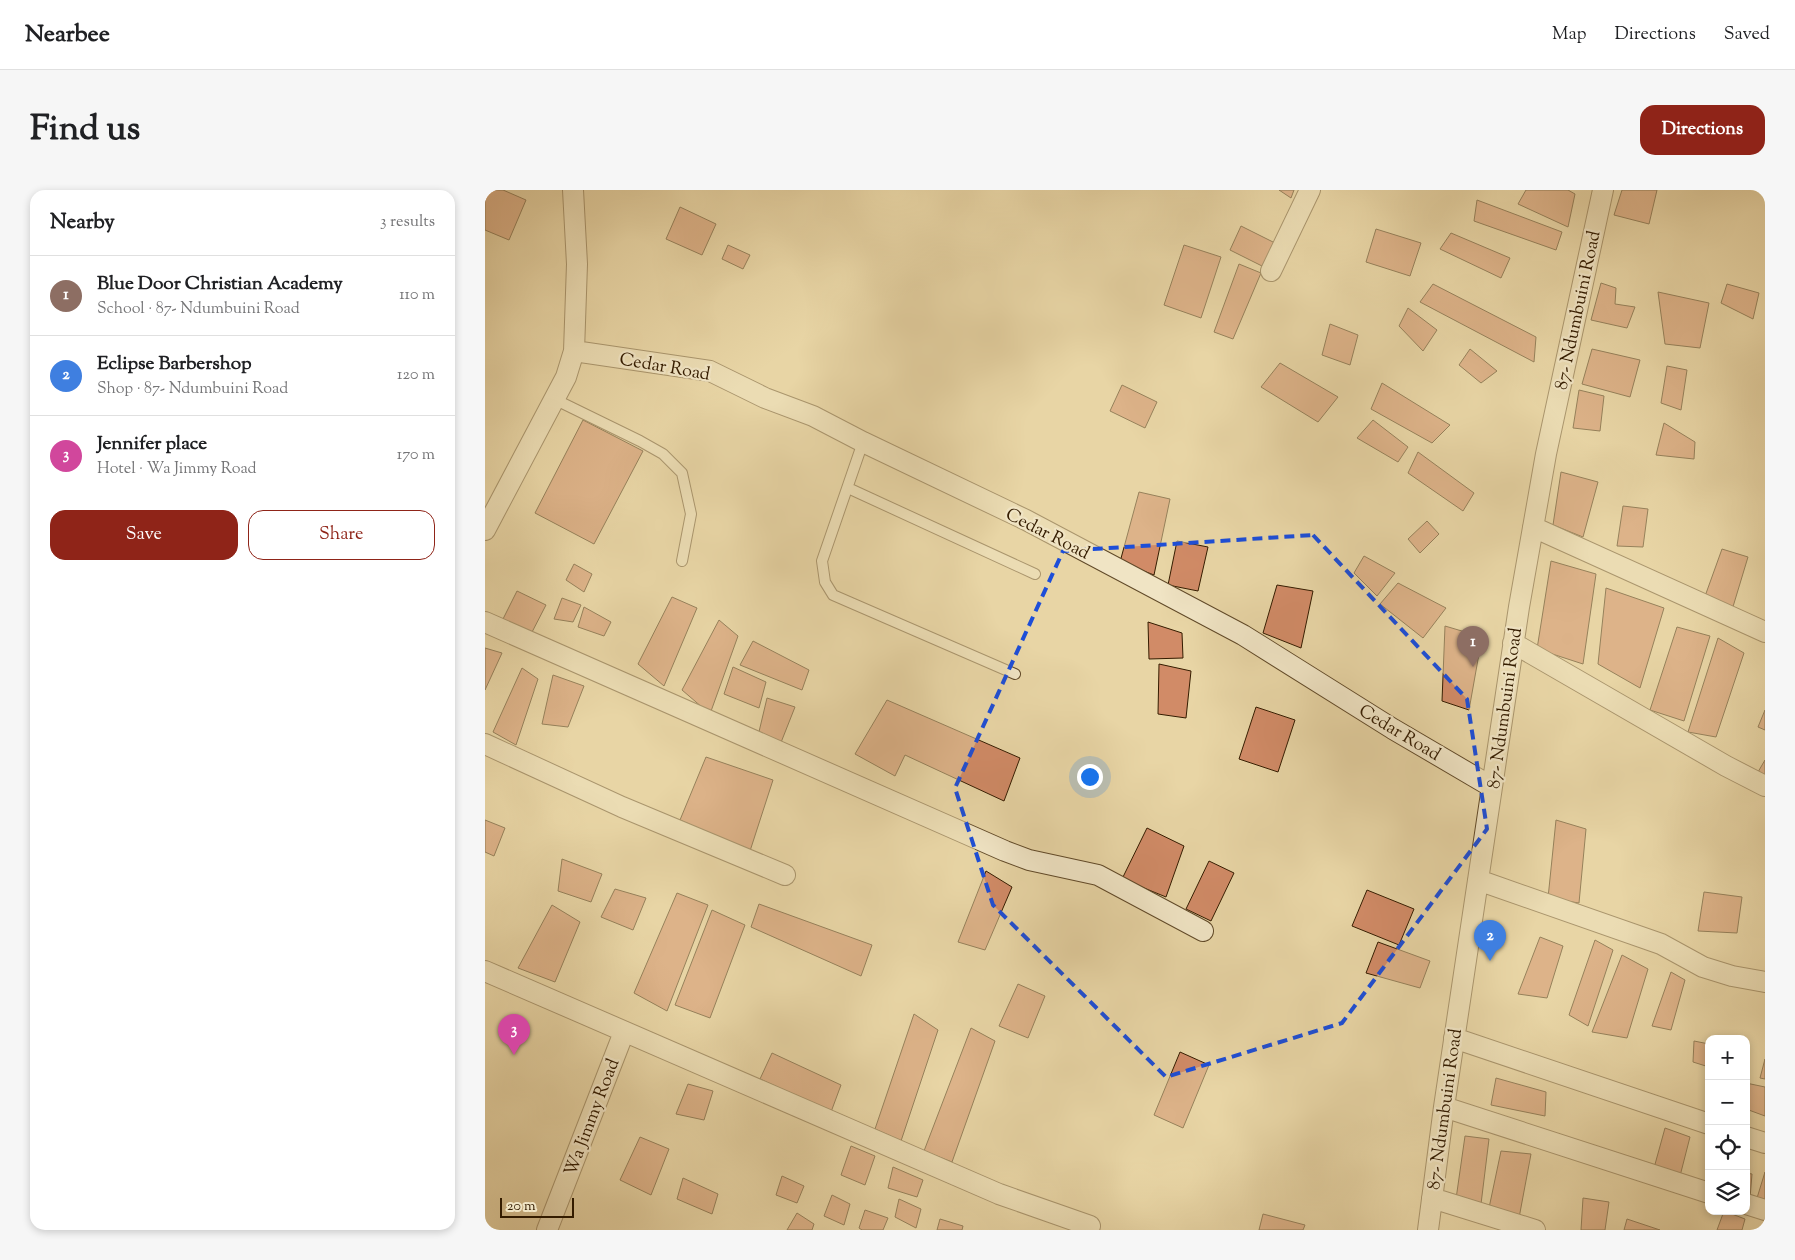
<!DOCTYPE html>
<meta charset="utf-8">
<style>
body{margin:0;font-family:"Sorts Mill Goudy",serif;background:#f6f6f6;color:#202124}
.controls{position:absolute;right:15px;bottom:15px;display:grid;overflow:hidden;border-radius:10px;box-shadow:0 2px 8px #0003}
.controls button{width:45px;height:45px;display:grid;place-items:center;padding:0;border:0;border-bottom:1px solid #e0e0e0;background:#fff;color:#202124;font:25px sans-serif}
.scale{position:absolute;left:15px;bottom:12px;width:74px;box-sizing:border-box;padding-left:5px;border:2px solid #341c00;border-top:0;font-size:14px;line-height:18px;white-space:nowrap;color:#341c00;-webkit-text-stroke:4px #f0e4c4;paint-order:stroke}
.you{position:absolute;left:604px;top:586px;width:18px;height:18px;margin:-12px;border:4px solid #fff;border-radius:50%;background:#1a73e8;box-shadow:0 0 0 8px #1a73e833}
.badge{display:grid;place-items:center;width:32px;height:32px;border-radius:50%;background:#8f2418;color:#fff;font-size:16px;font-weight:700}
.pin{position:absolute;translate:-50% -41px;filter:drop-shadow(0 1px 2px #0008)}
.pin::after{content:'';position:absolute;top:26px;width:18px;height:15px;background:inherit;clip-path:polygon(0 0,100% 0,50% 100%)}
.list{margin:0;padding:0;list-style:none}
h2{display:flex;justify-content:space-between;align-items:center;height:65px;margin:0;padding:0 20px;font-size:21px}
h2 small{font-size:16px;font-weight:400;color:#757577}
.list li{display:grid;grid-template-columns:32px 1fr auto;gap:15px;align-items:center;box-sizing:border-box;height:80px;padding:0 20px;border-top:1px solid #e0e0e0}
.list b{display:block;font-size:19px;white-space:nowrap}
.list p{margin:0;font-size:16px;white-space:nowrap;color:#757577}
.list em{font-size:16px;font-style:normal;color:#757577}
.actions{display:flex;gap:10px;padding:15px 20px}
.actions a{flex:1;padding:11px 0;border:1px solid #8f2418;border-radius:15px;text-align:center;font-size:18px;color:#8f2418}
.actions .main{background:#8f2418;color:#fff}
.icon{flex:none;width:28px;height:28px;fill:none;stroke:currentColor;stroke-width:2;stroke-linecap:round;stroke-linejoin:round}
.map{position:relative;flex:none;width:1280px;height:1040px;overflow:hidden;border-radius:15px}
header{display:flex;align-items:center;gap:30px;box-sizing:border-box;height:70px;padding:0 25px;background:#fff;border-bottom:1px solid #e0e0e0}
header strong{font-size:24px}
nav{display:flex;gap:28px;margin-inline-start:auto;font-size:18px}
.intro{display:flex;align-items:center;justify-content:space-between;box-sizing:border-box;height:120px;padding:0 30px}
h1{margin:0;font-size:35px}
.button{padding:12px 22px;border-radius:15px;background:#8f2418;color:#fff;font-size:18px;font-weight:700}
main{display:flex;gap:30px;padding:0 30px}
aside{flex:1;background:#fff;border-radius:15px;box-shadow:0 2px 8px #0003}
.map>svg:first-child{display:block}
.building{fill:#d18b67;stroke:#341c00}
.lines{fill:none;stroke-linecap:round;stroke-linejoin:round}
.service-casing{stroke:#614a29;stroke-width:12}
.minor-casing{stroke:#614a29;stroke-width:22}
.service{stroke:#f0e4c4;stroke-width:10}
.minor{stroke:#f0e4c4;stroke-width:20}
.marked{fill:none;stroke:#1d4ed8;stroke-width:4;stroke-dasharray:10 6;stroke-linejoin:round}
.labels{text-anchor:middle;stroke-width:4.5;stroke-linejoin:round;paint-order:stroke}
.street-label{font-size:18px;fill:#341c00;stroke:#f0e4c4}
</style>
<header>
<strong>Nearbee</strong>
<nav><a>Map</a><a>Directions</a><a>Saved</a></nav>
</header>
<div class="intro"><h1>Find us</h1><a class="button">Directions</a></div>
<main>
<aside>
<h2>Nearby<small>3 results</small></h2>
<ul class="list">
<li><span class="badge" style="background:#8d6e63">1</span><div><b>Blue Door Christian Academy</b><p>School · 87- Ndumbuini Road</p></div><em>110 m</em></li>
<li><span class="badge" style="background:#3f7fe0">2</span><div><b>Eclipse Barbershop</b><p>Shop · 87- Ndumbuini Road</p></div><em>120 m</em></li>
<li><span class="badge" style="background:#d1479c">3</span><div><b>Jennifer place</b><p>Hotel · Wa Jimmy Road</p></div><em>170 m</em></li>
</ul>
<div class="actions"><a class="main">Save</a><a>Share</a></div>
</aside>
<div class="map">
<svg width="1280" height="1040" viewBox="0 0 1280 1040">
<rect width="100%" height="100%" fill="#e8d5a5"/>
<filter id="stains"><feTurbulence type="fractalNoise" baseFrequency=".004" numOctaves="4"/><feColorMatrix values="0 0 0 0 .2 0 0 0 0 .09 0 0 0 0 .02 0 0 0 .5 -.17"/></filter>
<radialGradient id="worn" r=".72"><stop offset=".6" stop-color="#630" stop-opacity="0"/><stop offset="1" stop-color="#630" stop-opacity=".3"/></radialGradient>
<path class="building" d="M0,0H18L41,10L24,50L0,40Z
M794,0H809L806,8Z
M1041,0H1083L1090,4L1083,37L1033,14Z
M1137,0H1172L1164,34L1129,25Z
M992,10L1077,42L1071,60L989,31Z
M195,17L231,34L217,65L181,49Z
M756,36L790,53L777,76L745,60Z
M891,39L936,53L925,86L881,72Z
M966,43L1025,68L1016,88L955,59Z
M243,55L265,65L258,79L237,69Z
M699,55L736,67L716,128L679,115Z
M754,74L776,83L748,149L729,142Z
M1116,93L1131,98L1130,114L1150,117L1142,138L1106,130Z
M948,94L1051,147L1049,172L935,112Z
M1242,94L1274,103L1268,129L1236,113Z
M1173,102L1224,113L1215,158L1180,154Z
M923,118L952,140L938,161L914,136Z
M845,134L873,145L865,175L837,165Z
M985,159L1012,181L996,193L974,175Z
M1107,159L1155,170L1145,207L1097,194Z
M795,173L853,207L833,232L776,197Z
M1182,176L1202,180L1196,220L1176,213Z
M897,193L965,235L947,253L886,219Z
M637,195L672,212L660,238L625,221Z
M1094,200L1119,206L1115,241L1088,238Z
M98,230L158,261L109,354L50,323Z
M888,230L923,257L913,272L872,248Z
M1179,233L1210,252L1209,269L1171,265Z
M933,262L989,303L978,321L923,283Z
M1076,282L1113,292L1098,347L1068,335Z
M654,302L685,309L669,385L635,372Z
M1138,316L1163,319L1158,357L1132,356Z
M942,331L954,344L935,363L923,349Z
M692,351L723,357L713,401L683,395Z
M1237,359L1263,367L1247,420L1219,409Z
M879,366L910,383L892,406L869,383Z
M1066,371L1111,384L1098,474L1052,459Z
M89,374L107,384L99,402L81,390Z
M913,393L961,418L938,448L895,414Z
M792,395L828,401L816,458L778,443Z
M1121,398L1179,418L1155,498L1113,474Z
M32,401L61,415L45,446L17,431Z
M187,407L212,418L179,496L153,474Z
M77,408L96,415L88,432L69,429Z
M99,417L126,432L119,446L93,437Z
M234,430L253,446L225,524L197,500Z
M663,432L697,443L698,468L664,469Z
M960,436L997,447L984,520L957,511Z
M1192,437L1225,446L1199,531L1165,520Z
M1233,448L1259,463L1231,547L1203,542Z
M268,451L324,480L317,500L255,475Z
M0,458L17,463L0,500Z
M674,474L706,481L701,528L673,524Z
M248,477L281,492L274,518L239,504Z
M37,478L53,489L31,555L8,542Z
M68,485L99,496L83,537L57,534Z
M282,508L310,517L295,555L273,546Z
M402,510L535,568L519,611L420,565L410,586L370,564Z
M771,517L810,530L793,582L754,569Z
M1280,520V540L1273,537Z
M221,567L288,590L265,661L195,630Z
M1280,570V585L1273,582Z
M0,630L20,638L9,666L0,662Z
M1071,630L1101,639L1094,713L1063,708Z
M662,638L699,656L681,707L637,689Z
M77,669L117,684L106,712L73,701Z
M724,671L749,683L726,731L701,719Z
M501,681L527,697L500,760L473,752Z
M130,699L161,708L148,740L116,727Z
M882,700L929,719L914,755L867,736Z
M1219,702L1257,707L1252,743L1213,741Z
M192,703L223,715L182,821L149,803Z
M274,714L387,755L376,786L266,737Z
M67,715L95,732L70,792L33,778Z
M227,720L260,735L225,828L190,815Z
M1055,747L1078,756L1062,808L1033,804Z
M1110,750L1128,760L1103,836L1084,825Z
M893,752L945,771L935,798L881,783Z
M1137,765L1163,779L1142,848L1107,842Z
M1186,782L1200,790L1186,840L1167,836Z
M533,794L560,806L543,848L514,836Z
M429,824L453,840L416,951L390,939Z
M486,838L510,851L467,972L439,961Z
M1209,851L1224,854V877L1208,872Z
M695,862L724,875L698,938L669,925Z
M287,863L356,895L346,922L275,889Z
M1280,869V889L1275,888Z
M1011,888L1061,902L1060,926L1006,915Z
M1261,893L1280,897V926L1261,919Z
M203,894L228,901L219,930L191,924Z
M1180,938L1205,947L1195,986L1169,978Z
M980,946L1004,949L996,1014L971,1009Z
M155,947L184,959L166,1005L135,990Z
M366,956L390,966L380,995L356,985Z
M1016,961L1046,964L1034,1028L1004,1018Z
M408,977L438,990L432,1007L403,998Z
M1280,982V1010L1272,1008Z
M1261,983L1267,984L1265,1008L1261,1007Z
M297,986L319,996L312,1013L291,1005Z
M198,988L233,1004L227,1024L192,1009Z
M347,1005L365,1014L359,1035L339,1026Z
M1098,1008L1124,1012L1120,1040H1096Z
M414,1009L436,1019L431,1038L410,1027Z
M380,1020L403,1028L398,1040H377L374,1038Z
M1239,1021L1260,1029L1257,1040H1232Z
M312,1023L329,1034L327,1040H302Z
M778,1024L820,1035L818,1040H774Z
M455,1029L478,1036L477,1040H452Z
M1142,1029L1175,1040H1139Z"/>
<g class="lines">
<g class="service-casing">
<path id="service" d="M69,209L155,251L178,264L197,283L206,324L197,371
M378,252L337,371L340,392L348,405L530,484
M363,298L550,384"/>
</g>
<g class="minor-casing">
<path id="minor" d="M786,81L825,0
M89,161L225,181L280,208L328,226L378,252L541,330L758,445L908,539L1007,597
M1048,337L1280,442
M0,340L81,187L89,161L92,74L88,0
M0,432L520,661L544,670L613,685L718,741
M1028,453L1241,576L1280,596
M0,554L137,617L300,685
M993,690L1176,754L1218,777L1247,786L1280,792
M0,781L514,1004L605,1036
M969,848L1224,934
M959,917L1224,1003
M1261,947L1280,953
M947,1008L1050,1040
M1261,1014L1280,1020
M62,1040L139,842
M943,1040L959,917L1034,417L1061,264L1118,0"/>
</g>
<use href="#service" class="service"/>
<use href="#minor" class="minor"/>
</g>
<path d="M0 0H1280V1040H0ZM828,345L982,509L1002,639L857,833L681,887L508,715L470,598L578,361Z" fill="#e8d5a5" fill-opacity=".55" fill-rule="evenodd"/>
<path class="marked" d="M828,345L982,509L1002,639L857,833L681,887L508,715L470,598L578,361Z"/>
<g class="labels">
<g class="street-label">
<text transform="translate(1092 120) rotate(-78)" y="6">87- Ndumbuini Road</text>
<text transform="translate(180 176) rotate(10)" y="6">Cedar Road</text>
<text transform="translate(563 343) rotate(27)" y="6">Cedar Road</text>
<text transform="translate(1019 518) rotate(-82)" y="6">87- Ndumbuini Road</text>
<text transform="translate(915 542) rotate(31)" y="6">Cedar Road</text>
<text transform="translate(959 919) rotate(-82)" y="6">87- Ndumbuini Road</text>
<text transform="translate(106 927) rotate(-69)" y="6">Wa Jimmy Road</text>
</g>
</g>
<rect width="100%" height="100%" filter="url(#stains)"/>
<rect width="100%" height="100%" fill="url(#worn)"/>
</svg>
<div class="controls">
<button>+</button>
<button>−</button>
<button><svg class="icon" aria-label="locate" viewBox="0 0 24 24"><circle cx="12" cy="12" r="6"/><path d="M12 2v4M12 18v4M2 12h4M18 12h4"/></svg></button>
<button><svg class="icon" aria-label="layers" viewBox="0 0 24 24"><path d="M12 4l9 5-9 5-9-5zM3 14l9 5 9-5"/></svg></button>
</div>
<div class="scale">20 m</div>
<div class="you"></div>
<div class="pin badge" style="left:988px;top:477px;background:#8d6e63">1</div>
<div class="pin badge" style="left:1005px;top:771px;background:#3f7fe0">2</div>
<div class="pin badge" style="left:29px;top:865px;background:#d1479c">3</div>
</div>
</main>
